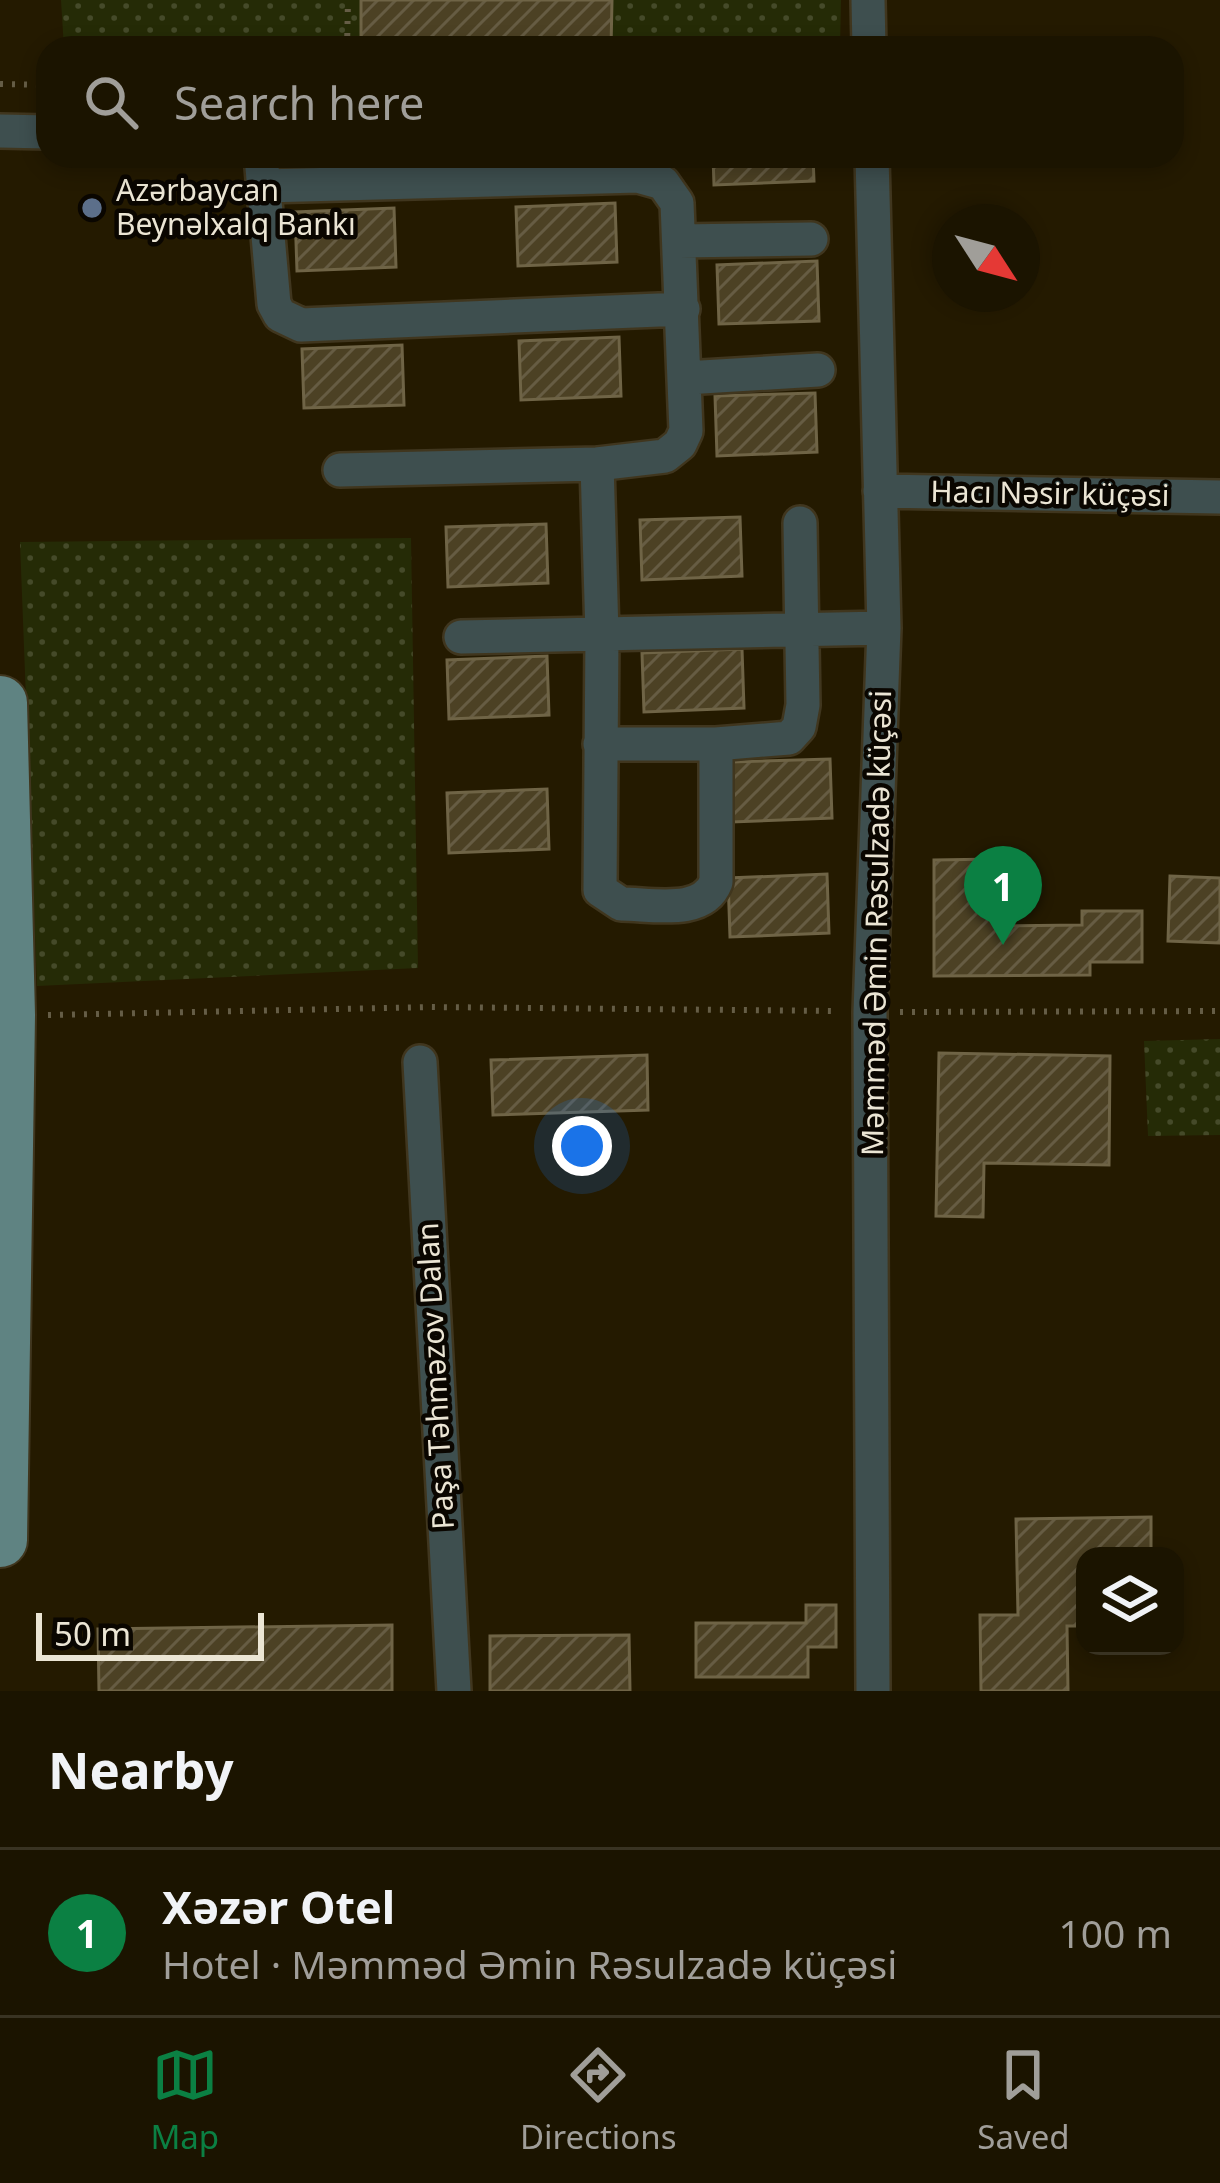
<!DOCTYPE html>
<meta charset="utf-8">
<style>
body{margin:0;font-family:"Noto Sans",sans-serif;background:#28210f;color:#f1f3f6}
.controls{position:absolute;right:36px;bottom:36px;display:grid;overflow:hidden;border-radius:24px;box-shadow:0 6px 18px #0003}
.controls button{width:108px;height:108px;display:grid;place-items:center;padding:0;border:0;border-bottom:3px solid #393322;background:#1b1400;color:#f1f3f6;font:60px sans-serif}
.compass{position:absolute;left:932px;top:204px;width:108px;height:108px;border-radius:50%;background:#1b1400;box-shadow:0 6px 18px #0003;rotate:126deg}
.scale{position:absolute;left:36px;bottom:30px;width:228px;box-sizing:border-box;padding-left:12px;border:6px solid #ebe5d4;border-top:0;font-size:33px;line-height:42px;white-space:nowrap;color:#ebe5d4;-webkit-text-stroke:9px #0a0600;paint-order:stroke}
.you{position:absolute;left:582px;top:1146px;width:42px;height:42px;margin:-30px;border:9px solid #fff;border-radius:50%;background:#1a73e8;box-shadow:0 0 0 18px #1a73e833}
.badge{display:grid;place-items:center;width:78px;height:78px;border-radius:50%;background:#0b8043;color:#fff;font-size:39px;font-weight:700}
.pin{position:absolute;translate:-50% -99px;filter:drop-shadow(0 3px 6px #0008)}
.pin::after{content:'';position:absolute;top:63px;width:42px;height:36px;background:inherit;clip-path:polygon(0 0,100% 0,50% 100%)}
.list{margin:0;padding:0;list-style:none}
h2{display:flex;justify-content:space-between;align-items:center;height:156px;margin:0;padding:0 48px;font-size:51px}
h2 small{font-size:39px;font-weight:400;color:#a09e99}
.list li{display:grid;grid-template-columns:78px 1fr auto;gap:36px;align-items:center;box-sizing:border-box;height:168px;padding:0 48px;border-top:3px solid #393322}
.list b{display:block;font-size:45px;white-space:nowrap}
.list p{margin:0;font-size:39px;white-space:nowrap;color:#a09e99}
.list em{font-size:39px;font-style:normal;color:#a09e99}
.icon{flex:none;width:66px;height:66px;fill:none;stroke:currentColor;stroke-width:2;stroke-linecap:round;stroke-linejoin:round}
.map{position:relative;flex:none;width:1220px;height:1691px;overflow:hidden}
.search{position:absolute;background:#1b1400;box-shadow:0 6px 18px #0003;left:36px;right:36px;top:36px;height:132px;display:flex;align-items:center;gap:30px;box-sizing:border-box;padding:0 42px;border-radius:36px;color:#a09e99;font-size:45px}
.sheet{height:324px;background:#1b1400}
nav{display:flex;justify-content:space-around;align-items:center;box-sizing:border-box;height:168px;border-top:3px solid #393322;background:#1b1400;font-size:33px;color:#a09e99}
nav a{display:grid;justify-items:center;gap:6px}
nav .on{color:#0b8043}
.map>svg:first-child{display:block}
.grass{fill:url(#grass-dots)}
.building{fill:url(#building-hatch);stroke:#6f6446;stroke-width:3}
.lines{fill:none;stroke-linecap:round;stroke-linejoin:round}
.street-casing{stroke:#40361e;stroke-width:38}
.primary-casing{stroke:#40361e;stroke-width:58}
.path{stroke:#655d46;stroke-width:6;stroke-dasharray:3 9;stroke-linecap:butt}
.street{stroke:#3e4f4f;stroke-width:33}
.primary{stroke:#5f8382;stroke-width:54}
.service-dot{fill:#5c6f8a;stroke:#0a0600;stroke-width:4.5}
.labels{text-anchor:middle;stroke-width:9;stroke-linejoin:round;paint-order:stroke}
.poi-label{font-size:30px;fill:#ebe5d4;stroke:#0a0600;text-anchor:start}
.street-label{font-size:30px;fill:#ebe5d4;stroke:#0a0600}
</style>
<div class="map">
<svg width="1220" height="1691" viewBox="0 0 1220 1691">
<defs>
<pattern id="grass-dots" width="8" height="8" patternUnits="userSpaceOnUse" patternTransform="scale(3)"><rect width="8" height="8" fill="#252b06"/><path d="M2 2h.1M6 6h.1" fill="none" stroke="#454a29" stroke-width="1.8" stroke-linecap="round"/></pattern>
<pattern id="building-hatch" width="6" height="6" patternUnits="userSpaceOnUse" patternTransform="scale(3)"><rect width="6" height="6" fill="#4c4124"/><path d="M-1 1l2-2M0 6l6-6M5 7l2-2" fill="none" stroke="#665c43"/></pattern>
</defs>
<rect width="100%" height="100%" fill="#241a00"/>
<path class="grass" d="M61,0H841L840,48H64Z
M411,538L418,968L37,986L20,542Z
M1220,1039V1135L1148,1136L1144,1041Z"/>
<path class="building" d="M361,0H612L611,48H361Z
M713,156H813L814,181L714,185Z
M615,203L617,262L518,266L516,207Z
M394,208L396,267L297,271L295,212Z
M817,261L819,321L719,324L717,265Z
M619,337L621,396L521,400L519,341Z
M402,345L404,405L304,408L302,349Z
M815,393L817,452L717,456L715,396Z
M740,517L742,576L642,580L640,520Z
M546,524L548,583L448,587L446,527Z
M742,649L744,708L644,712L642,653Z
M547,656L549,715L449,719L447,660Z
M830,759L832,818L732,822L730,762Z
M547,789L549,849L449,853L447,793Z
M996,859V926L1082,925V911H1142V962H1090V975L934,976V860Z
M827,874L829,933L730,937L728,878Z
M1170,876L1220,878V943L1168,941Z
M939,1053L1110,1056L1109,1165L984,1163L983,1217L936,1216Z
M647,1055L648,1110L493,1115L491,1060Z
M1151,1517V1556H1085V1626H1067L1068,1691H981L980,1615H1018L1016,1519Z
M806,1605H836V1647H808V1677H696V1623H806Z
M392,1625V1691H99L98,1629Z
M629,1635L630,1691H490V1636Z"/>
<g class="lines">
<g class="street-casing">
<path id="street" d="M868,0L869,48
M0,131L48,132
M261,156L274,304L280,315L301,325L683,309
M872,156L884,628L870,1012L873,1691
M264,186L638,176L663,183L677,203L686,431L680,444L665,456L597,464L340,470
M679,241L811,239
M685,378L818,370
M597,464L602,634L600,890L621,904C652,904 703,916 716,882V744
M880,491L1220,497
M461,637L884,628
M600,744H716L789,738L799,727L803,705L800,523
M420,1062L454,1691"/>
</g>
<g class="primary-casing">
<path id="primary" d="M0,703L8,1015L0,1540"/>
</g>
<path class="path" d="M347,48L348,0
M0,84L48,85
M900,1012L1220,1011
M48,1015L430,1007L838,1011"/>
<use href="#street" class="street"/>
<use href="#primary" class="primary"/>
</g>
<circle class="service-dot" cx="92" cy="208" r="12"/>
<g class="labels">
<g class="poi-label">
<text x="116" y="201">Azərbaycan<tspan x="116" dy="34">Beynəlxalq Bankı</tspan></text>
</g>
<g class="street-label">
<text transform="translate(1050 494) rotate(1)" y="10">Hacı Nəsir küçəsi</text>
<text transform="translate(877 923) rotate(-89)" y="10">Məmməd Əmin Rəsulzadə küçəsi</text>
<text transform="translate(436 1376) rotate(-93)" y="10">Paşa Təhməzov Dalan</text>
</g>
</g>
</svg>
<div class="controls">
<button><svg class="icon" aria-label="layers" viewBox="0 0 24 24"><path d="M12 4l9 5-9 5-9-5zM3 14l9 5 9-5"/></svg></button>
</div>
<svg class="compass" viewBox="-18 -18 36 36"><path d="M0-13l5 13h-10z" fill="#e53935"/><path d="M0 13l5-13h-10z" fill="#a09e99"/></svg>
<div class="scale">50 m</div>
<div class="you"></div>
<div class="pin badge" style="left:1003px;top:945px">1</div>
<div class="search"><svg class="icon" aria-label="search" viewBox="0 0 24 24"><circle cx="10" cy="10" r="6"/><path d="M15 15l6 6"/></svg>Search here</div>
</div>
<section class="sheet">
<h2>Nearby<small></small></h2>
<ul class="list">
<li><span class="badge">1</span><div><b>Xəzər Otel</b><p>Hotel · Məmməd Əmin Rəsulzadə küçəsi</p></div><em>100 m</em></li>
</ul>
</section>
<nav>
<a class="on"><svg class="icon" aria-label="map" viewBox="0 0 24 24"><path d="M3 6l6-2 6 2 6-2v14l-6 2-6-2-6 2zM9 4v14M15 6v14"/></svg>Map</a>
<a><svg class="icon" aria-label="directions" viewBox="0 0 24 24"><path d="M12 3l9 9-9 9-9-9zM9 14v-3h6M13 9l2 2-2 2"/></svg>Directions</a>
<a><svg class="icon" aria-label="saved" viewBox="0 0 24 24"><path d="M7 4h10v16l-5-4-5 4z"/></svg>Saved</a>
</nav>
